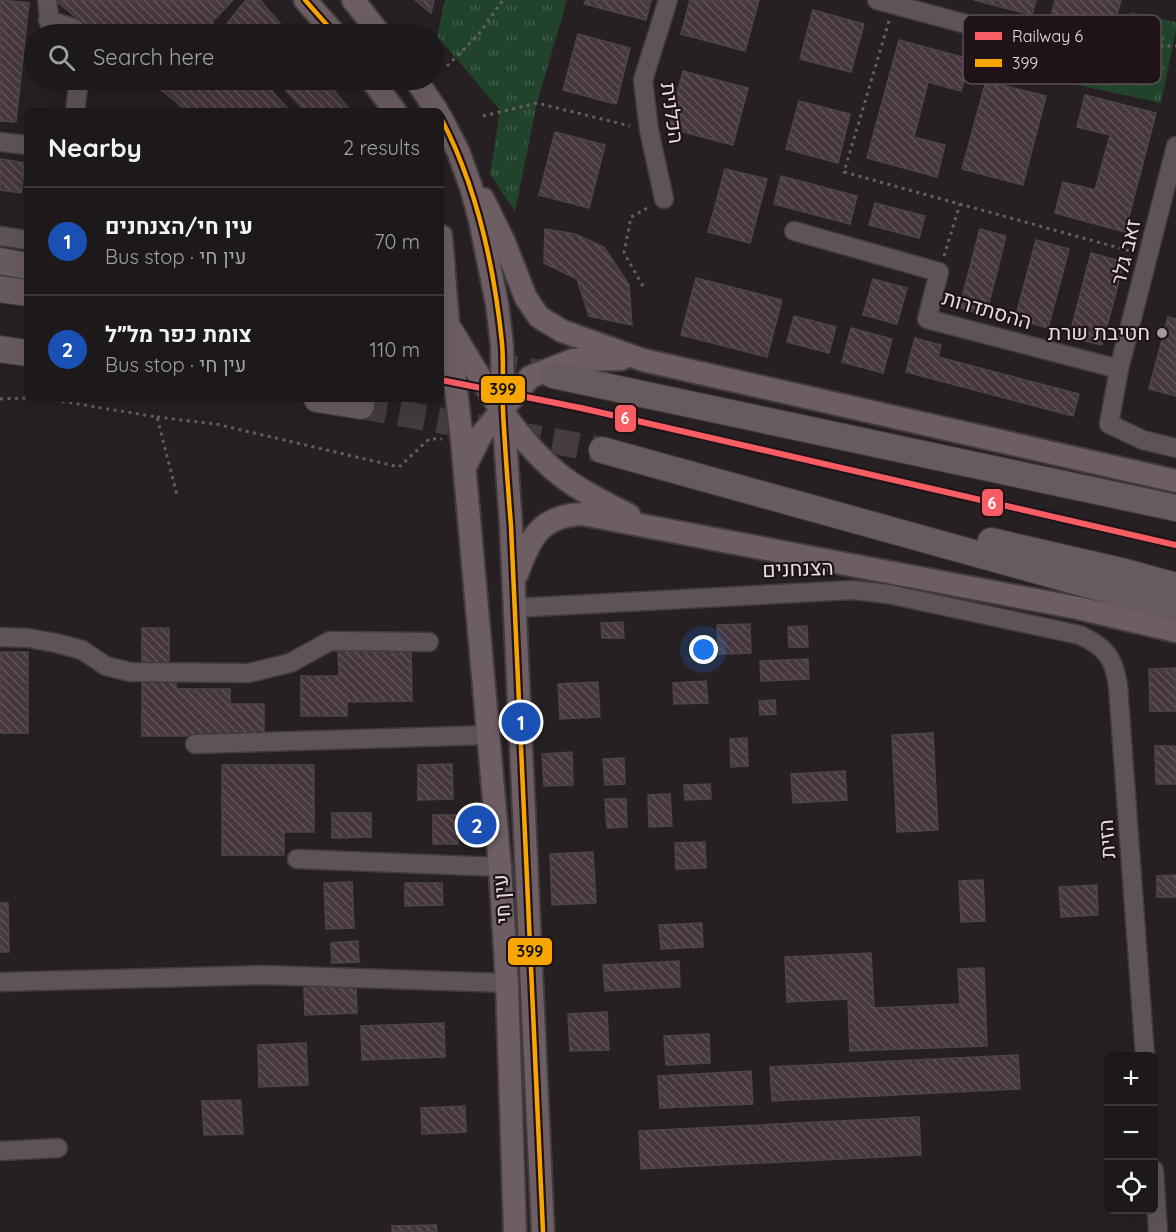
<!DOCTYPE html>
<meta charset="utf-8">
<style>
body{margin:0;font-family:Quicksand,Heebo,sans-serif;background:#2a2527;color:#f1f3f6}
.controls{position:absolute;right:18px;bottom:18px;display:grid;overflow:hidden;border-radius:9px;box-shadow:0 6px 24px #0002}
.controls button{width:54px;height:54px;display:grid;place-items:center;padding:0;border:0;border-bottom:2px solid #3b3739;background:#1d181a;color:#f1f3f6;font:30px sans-serif}
.you{position:absolute;left:704px;top:650px;width:21px;height:21px;margin:-15px;border:4px solid #fff;border-radius:50%;background:#1a73e8;box-shadow:0 0 0 9px #1a73e833}
.badge{display:grid;place-items:center;width:39px;height:39px;border-radius:50%;background:#ea580c;color:#fff;font-size:20px;font-weight:700}
.pin{position:absolute;translate:-50% -50%;border:3px solid #fff;box-shadow:0 2px 6px #0006}
.list{margin:0;padding:0;list-style:none}
h2{display:flex;justify-content:space-between;align-items:center;height:78px;margin:0;padding:0 24px;font-size:26px}
h2 small{font-size:20px;font-weight:400;color:#a0a0a2}
.list li{display:grid;grid-template-columns:39px 1fr auto;gap:18px;align-items:center;box-sizing:border-box;height:108px;padding:0 24px;border-top:2px solid #3b3739}
.list b{display:block;font-size:22px;white-space:nowrap}
.list p{margin:0;font-size:20px;white-space:nowrap;color:#a0a0a2}
.list em{font-size:20px;font-style:normal;color:#a0a0a2}
.icon{flex:none;width:33px;height:33px;fill:none;stroke:currentColor;stroke-width:2;stroke-linecap:round;stroke-linejoin:round}
.map{position:relative;flex:none;width:1176px;height:1232px;overflow:hidden}
.search{position:absolute;background:#1d181a;box-shadow:0 6px 24px #0002;left:24px;top:24px;width:420px;height:66px;display:flex;align-items:center;gap:15px;box-sizing:border-box;padding:0 21px;border-radius:33px;color:#a0a0a2;font-size:22px}
.panel{position:absolute;background:#1d181a;box-shadow:0 6px 24px #0002;left:24px;top:108px;width:420px;height:294px;border-radius:9px}
.map>svg:first-child{display:block}
.park{fill:url(#park-tufts)}
.building{fill:url(#building-back-hatch);stroke:#4b4547;stroke-width:1.5}
.lines{fill:none;stroke-linecap:round;stroke-linejoin:round}
.highway-tunnel{stroke:#443c3e;stroke-width:26;stroke-dasharray:26 13;stroke-linecap:butt}
.minor-casing{stroke:#413b3d;stroke-width:21}
.major-casing{stroke:#413b3d;stroke-width:26}
.highway-casing{stroke:#413b3d;stroke-width:28}
.path{stroke:#655d60;stroke-width:3;stroke-dasharray:3 4.5;stroke-linecap:butt}
.minor{stroke:#5e5458;stroke-width:18}
.major{stroke:#6c5e63;stroke-width:22}
.highway{stroke:#685b5f;stroke-width:26}
.bus-1-casing{stroke:#201318;stroke-width:9}
.bus-1{stroke:#f7a600;stroke-width:4.5}
.rail-1-casing{stroke:#201318;stroke-width:10}
.rail-1{stroke:#f95d64;stroke-width:6}
.poi-dot{fill:#a29a9d;stroke:#201318;stroke-width:2}
.labels{text-anchor:middle;stroke-width:4.5;stroke-linejoin:round;paint-order:stroke}
.street-label{font-size:21px;fill:#e5dcdf;stroke:#201318}
.poi-label{font-size:21px;fill:#e5dcdf;stroke:#201318;text-anchor:end}
.key{fill:#201318;stroke:#5b4f54;stroke-width:1.5}
.key-label{font-size:16px;fill:#e5dcdf}
.line-badge{stroke:#201318;stroke-width:2}
.badge-label{font-size:16px;text-anchor:middle;font-weight:bold;fill:#fff}
.pale-badge-label{font-size:16px;text-anchor:middle;font-weight:bold;fill:#111}
</style>
<div class="map">
<svg width="1176" height="1232" viewBox="0 0 1176 1232">
<defs>
<pattern id="park-tufts" width="24" height="20" patternUnits="userSpaceOnUse" patternTransform="scale(1.5)"><rect width="24" height="20" fill="#21432b"/><path d="M3 7l-1-3M5 7V3M7 7l1-3M15 17l-1-3M17 17v-4M19 17l1-3" fill="none" stroke="#415e49"/></pattern>
<pattern id="building-back-hatch" width="6" height="6" patternUnits="userSpaceOnUse" patternTransform="scale(1.5)"><rect width="6" height="6" fill="#45373d"/><path d="M-1 5l2 2M0 0l6 6M5-1l2 2" fill="none" stroke="#605359"/></pattern>
</defs>
<rect width="100%" height="100%" fill="#272022"/>
<path class="park" d="M445,0H567L537,103L515,212L490,174L500,110L437,36Z
M1131,12L1176,22V31L1161,103L1064,82L1073,42L1122,52Z"/>
<path class="building" d="M0,0L29,3L16,122L0,121Z
M55,0H233L212,22L223,34H96Z
M246,0H260L289,34H234L225,26Z
M415,0H434L431,13Z
M586,0H651L646,20L584,4Z
M690,0H759L745,51L681,34Z
M974,0H1036L1032,15Z
M1055,0H1121L1111,38L1050,22Z
M813,10L864,24L851,72L800,59Z
M578,34L630,48L616,104L563,90Z
M899,40L970,59L961,91L928,82L914,137L945,145L937,177L867,158Z
M683,71L748,88L733,145L668,128Z
M149,80H262L290,111H187Z
M276,80H325L351,111H305Z
M986,81L1046,96L1023,185L962,169Z
M1085,95L1156,113L1125,232L1055,213L1063,182L1095,190L1110,135L1077,127Z
M799,101L850,114L838,163L786,149Z
M555,132L605,145L589,208L539,195Z
M0,159L25,163L21,193L0,190Z
M725,169L767,179L750,243L708,232Z
M781,176L857,196L850,224L774,204Z
M875,203L925,216L919,238L869,225Z
M545,229L575,234L604,247L629,285L632,325L589,316L577,279L544,263Z
M980,229L1006,236L986,315L959,308Z
M1036,240L1069,249L1048,328L1015,319Z
M1091,253L1124,262L1102,345L1069,337Z
M696,278L782,300L767,357L681,335Z
M873,279L907,288L897,324L863,315Z
M794,316L836,327L829,353L787,342Z
M1168,317L1176,319V396L1149,389Z
M851,328L892,339L883,373L842,362Z
M915,338L941,345L938,357L1079,394L1073,416L906,372Z
M623,622L624,638H602L601,623Z
M750,624L751,653L719,654L717,625Z
M807,626L808,647H789L788,627Z
M142,628H169V663H142Z
M411,648L412,701L347,702V716H301V676H339L338,649Z
M0,652H28V733H0Z
M808,659L809,679L761,681L760,661Z
M1176,668V711H1150L1149,669Z
M142,680H176V689H230V704H264V736H142Z
M706,681L708,703L674,704L673,683Z
M598,682L600,717L560,719L558,684Z
M775,700L776,714L760,715L759,701Z
M933,733L938,830L897,832L892,735Z
M747,738L748,766L731,767L730,739Z
M1155,746H1176V784H1156Z
M572,752L573,785L544,786L542,754Z
M624,758L625,784L605,785L603,759Z
M452,764L453,799L418,800V765Z
M222,765H314V832H284V855H222Z
M845,771L847,800L793,803L791,774Z
M710,784L711,799L685,800L684,785Z
M670,794L672,826L649,827L648,795Z
M605,799H626L627,827L607,828Z
M332,813H371V837L332,838Z
M433,815H458V844H433Z
M705,842L706,868L676,869L675,843Z
M593,852L596,903L552,905L550,854Z
M1176,875V897H1157V876Z
M983,880L985,921L961,922L959,881Z
M352,882L354,928L326,929L324,883Z
M405,883H442L443,905L405,906Z
M1097,885L1098,915L1061,917L1059,887Z
M0,903H8L9,952H0Z
M702,923L703,947L661,949L659,925Z
M358,941L359,962L332,963L331,943Z
M871,953L874,1008L960,1004L958,969L984,968L987,1046L850,1051L848,999L787,1002L785,957Z
M679,961L680,987L605,991L603,965Z
M356,986L357,1013L305,1015L304,988Z
M607,1012L609,1050L570,1051L568,1014Z
M444,1023L445,1057L362,1060L361,1026Z
M709,1034L710,1063L666,1065L664,1036Z
M306,1043L308,1085L259,1087L258,1045Z
M1018,1055L1020,1089L772,1101L770,1067Z
M751,1071L753,1104L660,1108L658,1076Z
M241,1100L243,1134L204,1135L202,1101Z
M465,1106L466,1132L422,1134L421,1108Z
M919,1117L921,1155L641,1169L639,1131Z
M436,1225L437,1232H392V1226Z"/>
<g class="lines">
<path class="highway-tunnel" d="M452,358L553,375
M361,406L602,450"/>
<g class="minor-casing">
<path id="minor" d="M47,0L51,34
M877,0L1052,47
M48,20L74,28L80,34
M75,111L79,80
M0,142L27,145
M1176,146L1119,369L1109,424L1143,440L1176,448
M664,199L649,130L643,80L668,0
M794,231L939,272L927,319L1119,369
M0,236L27,240
M514,608L853,590L888,594L1080,635C1105,647 1114,657 1118,686L1145,1056
M0,637L28,638L56,643L82,650L106,666L130,672L249,673L290,663L330,641L429,642
M195,744L489,735
M297,859L500,867
M0,982L264,975L507,983
M0,1151L58,1148
M1154,1170L1158,1232"/>
</g>
<g class="major-casing">
<path id="major" d="M305,0L335,34
M353,0L380,34
M372,80L395,111
M416,80L437,111
M441,118L458,151L471,187L480,220L497,304L502,345L503,410L511,526L543,1232
M483,199L504,242L526,298L539,317L562,331L643,360L1176,481
M441,236L448,324L462,440L500,867L507,983L515,1232
M452,331C483,382 515,441 564,478C584,493 607,504 629,515
M466,465L481,435L530,377L573,360L621,359
M517,574C530,538 540,516 582,514L1078,608L1176,631"/>
</g>
<g class="highway-casing">
<path id="highway" d="M0,261L27,266
M0,289L27,293
M0,349L27,353
M553,375L1176,508
M317,399L361,406
M602,450L1176,609
M991,541L1125,572L1176,586"/>
</g>
<path class="path" d="M889,21L844,172L1130,251
M1070,47L1176,46
M447,66L478,35L503,0
M483,116L537,103L630,126
M944,256L960,204
M643,286L624,253L631,217L649,207
M0,399L27,398
M47,399L157,417L177,495
M157,417L216,424L399,467L429,439H442"/>
<use href="#minor" class="minor"/>
<use href="#major" class="major"/>
<use href="#highway" class="highway"/>
<g class="bus-1-casing">
<path id="bus-1" d="M305,0L335,34
M441,118C477,187 494,265 502,343C504,365 502,389 503,411C505,450 508,488 511,526L543,1232"/>
</g>
<use href="#bus-1" class="bus-1"/>
<g class="rail-1-casing">
<path id="rail-1" d="M441,380L581,408L1176,545"/>
</g>
<use href="#rail-1" class="rail-1"/>
</g>
<circle class="poi-dot" cx="1162" cy="333" r="6"/>
<g class="labels">
<g class="street-label">
<text transform="translate(672 113) rotate(82)" y="7">הכלנית</text>
<text transform="translate(1126 252) rotate(-76)" y="7">זאב גלר</text>
<text transform="translate(987 310) rotate(16)" y="7">ההסתדרות</text>
<text transform="translate(798 569) rotate(-2)" y="7">הצנחנים</text>
<text transform="translate(1107 839) rotate(-94)" y="7">הזית</text>
<text transform="translate(502 899) rotate(-94)" y="7">עין חי</text>
</g>
<g class="poi-label">
<text x="1150" y="340">חטיבת שרת</text>
</g>
</g>
<rect x="963" y="15" width="198" height="69" rx="9" class="key"/>
<rect x="975" y="32" width="27" height="8" fill="#f95d64"/>
<rect x="975" y="59" width="27" height="8" fill="#f7a600"/>
<g class="key-label">
<text x="1012" y="42">Railway 6</text>
<text x="1012" y="69">399</text>
</g>
<g class="line-badge">
<rect x="480" y="375" width="46" height="29" rx="6" fill="#f7a600"/>
<rect x="614" y="404" width="23" height="29" rx="6" fill="#f95d64"/>
<rect x="981" y="488" width="23" height="29" rx="6" fill="#f95d64"/>
<rect x="507" y="937" width="46" height="29" rx="6" fill="#f7a600"/>
</g>
<g class="badge-label">
<text x="625" y="424">6</text>
<text x="992" y="509">6</text>
</g>
<g class="pale-badge-label">
<text x="503" y="395">399</text>
<text x="530" y="957">399</text>
</g>
</svg>
<div class="controls">
<button>+</button>
<button>−</button>
<button><svg class="icon" aria-label="locate" viewBox="0 0 24 24"><circle cx="12" cy="12" r="6"/><path d="M12 2v4M12 18v4M2 12h4M18 12h4"/></svg></button>
</div>
<div class="you"></div>
<div class="pin badge" style="left:521px;top:722px;background:#1a4fb4">1</div>
<div class="pin badge" style="left:477px;top:825px;background:#1a4fb4">2</div>
<div class="search"><svg class="icon" aria-label="search" viewBox="0 0 24 24"><circle cx="10" cy="10" r="6"/><path d="M15 15l6 6"/></svg>Search here</div>
<section class="panel">
<h2>Nearby<small>2 results</small></h2>
<ul class="list">
<li><span class="badge" style="background:#1a4fb4">1</span><div><b>עין חי/הצנחנים</b><p>Bus stop · עין חי</p></div><em>70 m</em></li>
<li><span class="badge" style="background:#1a4fb4">2</span><div><b>צומת כפר מל״ל</b><p>Bus stop · עין חי</p></div><em>110 m</em></li>
</ul>
</section>
</div>
